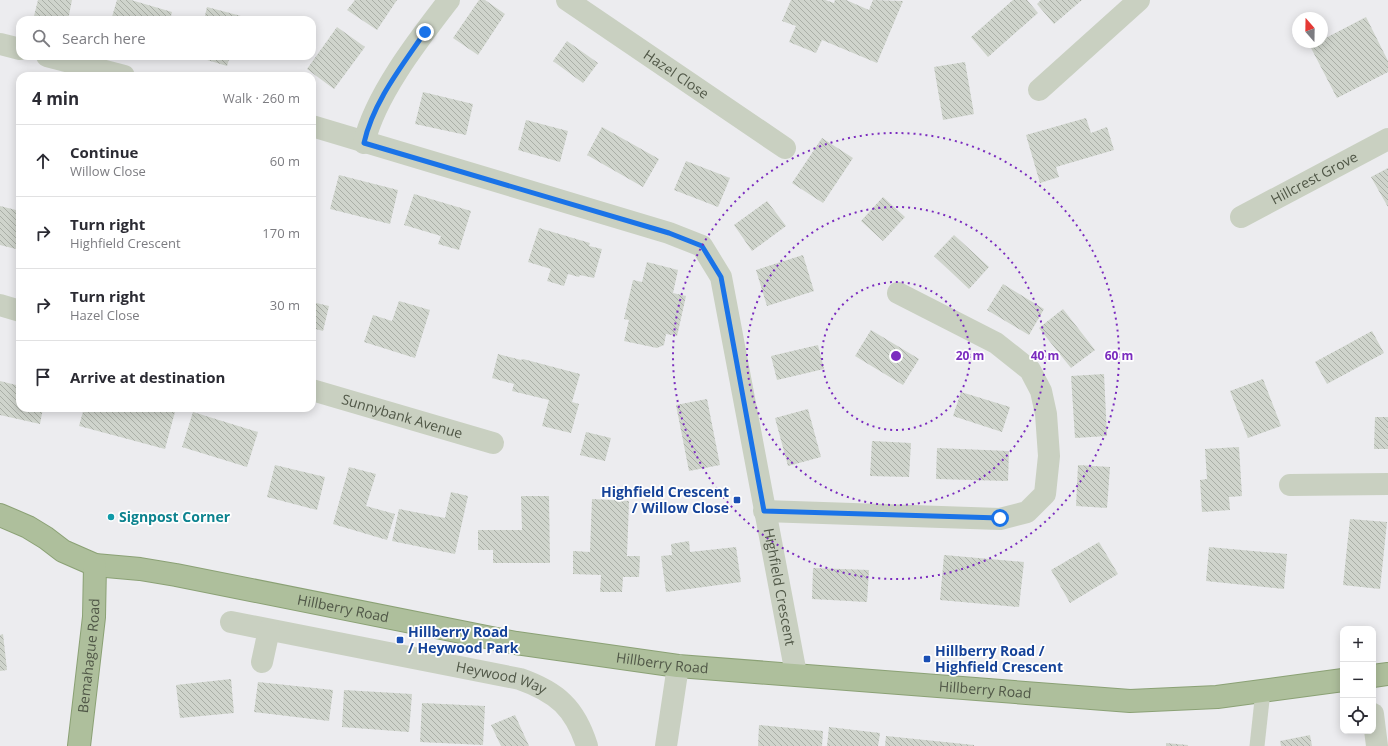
<!DOCTYPE html>
<meta charset="utf-8">
<style>
body{margin:0;font-family:"Open Sans",sans-serif;background:#f7f7f7;color:#2b2b33}
.controls{position:absolute;right:12px;bottom:12px;display:grid;overflow:hidden;border-radius:8px;box-shadow:0 2px 10px #0003}
.controls button{width:36px;height:36px;display:grid;place-items:center;padding:0;border:0;border-bottom:1px solid #e1e1e2;background:#fff;color:#2b2b33;font:20px sans-serif}
.compass{position:absolute;left:1292px;top:12px;width:36px;height:36px;border-radius:50%;background:#fff;box-shadow:0 2px 10px #0003;rotate:340deg}
.stop{position:absolute;width:12px;height:12px;margin:-9px;border:3px solid #1a73e8;border-radius:50%;background:#fff}
.stop.end{background:#1a73e8;border-color:#fff;box-shadow:0 1px 4px #0008}
.list{margin:0;padding:0;list-style:none}
h2{display:flex;justify-content:space-between;align-items:center;height:52px;margin:0;padding:0 16px;font-size:17px}
h2 small{font-size:13px;font-weight:400;color:#7c7c81}
.list li{display:grid;grid-template-columns:26px 1fr auto;gap:12px;align-items:center;box-sizing:border-box;height:72px;padding:0 16px;border-top:1px solid #e1e1e2}
.list b{display:block;font-size:15px;white-space:nowrap}
.list p{margin:0;font-size:13px;white-space:nowrap;color:#7c7c81}
.list em{font-size:13px;font-style:normal;color:#7c7c81}
.icon{flex:none;width:22px;height:22px;fill:none;stroke:currentColor;stroke-width:2;stroke-linecap:round;stroke-linejoin:round}
.map{position:relative;flex:none;width:1388px;height:746px;overflow:hidden}
.search{position:absolute;background:#fff;box-shadow:0 2px 10px #0003;left:16px;top:16px;width:300px;height:44px;display:flex;align-items:center;gap:10px;box-sizing:border-box;padding:0 14px;border-radius:12px;color:#7c7c81;font-size:15px}
.panel{position:absolute;background:#fff;box-shadow:0 2px 10px #0003;left:16px;top:72px;width:300px;height:340px;border-radius:12px}
.map>svg:first-child{display:block}
.building{fill:url(#building-back-hatch)}
.lines{fill:none;stroke-linecap:round;stroke-linejoin:round}
.trunk-casing{stroke:#8ba175;stroke-width:24}
.service{stroke:#c9d0c1;stroke-width:15}
.minor{stroke:#c9d0c1;stroke-width:22}
.trunk{stroke:#aebf9c;stroke-width:22}
.route{stroke:#1a73e8;stroke-width:5}
.ring{fill:none;stroke:#7b2cbf;stroke-width:2;stroke-dasharray:2 4}
.transit-dot{fill:#1a4fb4;stroke:#fff;stroke-width:1.5}
.culture-dot{fill:#0f9aa8;stroke:#fff;stroke-width:1.5}
.labels{text-anchor:middle;stroke-width:3.5;stroke-linejoin:round;paint-order:stroke}
.street-label{font-size:14px;fill:#505747;stroke:#fff}
.transit-label{font-size:14px;font-weight:bold;fill:#164399;stroke:#fff;text-anchor:start}
.culture-label{font-size:14px;font-weight:bold;fill:#0d838f;stroke:#fff;text-anchor:start}
.centre{fill:#7b2cbf;stroke:#fff;stroke-width:2}
.ring-label{font-size:12px;text-anchor:middle;font-weight:bold;fill:#7b2cbf;stroke:#fff;stroke-width:3.5;stroke-linejoin:round;paint-order:stroke}
</style>
<div class="map">
<svg width="1388" height="746" viewBox="0 0 1388 746">
<defs>
<pattern id="building-back-hatch" width="6" height="6" patternUnits="userSpaceOnUse"><rect width="6" height="6" fill="#cfd4cc"/><path d="M-1 5l2 2M0 0l6 6M5-1l2 2" fill="none" stroke="#aaafa7"/></pattern>
</defs>
<rect width="100%" height="100%" fill="#ececef"/>
<path class="building" d="M38,0H72L68,20H54L34,16Z
M117,0H131L172,12L170,20H111Z
M355,0H397L377,30L347,10Z
M479,0H485L505,14L478,55L453,38Z
M791,0H825L834,3L835,0H846L869,10L873,0L903,1L877,63L822,40L816,53L789,42L796,26L782,21Z
M1013,0H1027L1038,13L988,57L971,37Z
M1041,0H1082L1054,24L1037,4Z
M207,7L241,16L240,20H204Z
M1366,17L1388,61V72L1337,98L1310,46L1317,42H1322V40Z
M337,27L365,47L334,89L307,69Z
M567,41L598,63L583,83L553,61Z
M194,56H230L227,66Z
M965,62L974,114L943,120L934,67Z
M423,92L473,104L466,135L415,124Z
M1086,118L1091,133L1107,127L1114,150L1056,167L1059,177L1040,183L1026,135Z
M526,120L568,131L560,162L518,150Z
M602,127L659,159L643,187L587,155Z
M822,138L853,158L823,203L792,183Z
M686,161L730,178L718,207L674,190Z
M1388,168V207L1371,177Z
M339,175L398,190L390,224L330,209Z
M414,194L471,211L459,250L438,244L441,236L404,225Z
M883,197L905,217L883,241L861,221Z
M767,201L786,226L752,251L734,225Z
M0,206L20,211V250L0,245Z
M539,228L590,243L589,246L602,249L594,278L580,275L579,277L568,274L564,286L547,281L551,269L528,262Z
M954,235L989,267L969,289L934,256Z
M803,255L814,291L767,306L756,270Z
M647,262L678,270L673,293L686,296L677,336L666,334L664,345L657,348L624,341L629,320L624,319L633,280L642,282Z
M1003,284L1044,309L1029,335L987,310Z
M399,301L430,310L415,358L364,342L373,315L392,321Z
M312,302L329,306L323,331L312,328Z
M1063,309L1095,350L1071,368L1039,328Z
M871,330L919,359L903,385L855,356Z
M1372,331L1384,353L1327,384L1315,362Z
M818,345L824,369L777,380L771,356Z
M498,354L521,360L523,359L580,374L572,402L579,404L571,433L542,426L549,400L512,391L514,384L492,378Z
M1104,374L1107,436L1075,438L1071,376Z
M1263,379L1281,426L1248,438L1230,391Z
M0,381L20,386V408H43L40,424L0,415Z
M961,392L1010,407L1002,432L953,416Z
M707,399L720,465L689,471L676,405Z
M84,408H176L165,449L79,426Z
M808,409L821,457L788,466L775,418Z
M193,412L258,432L247,467L182,447Z
M1375,417H1388V449H1374Z
M586,432L611,438L605,461L580,455Z
M872,441L911,443L909,477L870,476Z
M1239,447L1242,496L1229,497L1230,510L1202,512L1200,480L1207,479L1205,449Z
M937,448L1009,451L1008,481L936,479Z
M275,465L325,477L317,510L267,497Z
M1078,465L1110,467L1107,508L1076,506Z
M349,467L376,474L366,506L395,514L387,540L333,524Z
M451,492L468,496L455,554L392,541L399,509L445,518Z
M521,496H549L550,563H493V550H478V530H522Z
M592,499L629,501L627,556H640L639,577H623L622,592H600L601,575L573,574V551L590,552Z
M1350,519L1387,522L1380,589L1343,585Z
M689,541L690,552L736,547L741,582L666,592L661,556L672,555L671,544Z
M1099,542L1118,574L1070,603L1051,570Z
M1209,547L1287,554L1284,589L1206,581Z
M944,555L1024,562L1019,607L940,600Z
M813,568L869,570L867,602L812,599Z
M3,634L7,670L0,671V635Z
M231,679L234,713L180,718L176,685Z
M258,682L333,690L329,721L254,712Z
M344,690L412,694L409,732L342,727Z
M422,703L485,706L483,745L420,742Z
M515,715L529,746H501L491,725Z
M759,725L823,731L822,746H758Z
M829,727L880,733L878,746H827Z
M1310,735L1312,746H1281L1280,741Z
M886,736L974,745V746H885Z
M1166,743L1188,745V746H1166Z"/>
<g class="lines">
<g class="trunk-casing">
<g id="trunk">
<path id="s6" d="M0,515L28,527L46,538L63,551L95,565L140,569L176,575L516,643L678,666L1130,701L1217,697L1343,680"/>
<path d="M1373,676L1388,674"/>
<path id="s7" d="M79,746L94,617L95,565"/>
</g>
</g>
<path class="service" d="M1257,746L1263,691"/>
<g class="minor">
<path id="s1" d="M567,0L785,148"/>
<path d="M0,44L20,49"/>
<path d="M47,56L124,76"/>
<path d="M1039,90L1139,0"/>
<path id="s2" d="M312,126L669,233L702,246L721,277L796,674"/>
<path d="M364,143C375,95 419,39 449,0"/>
<path id="s3" d="M1241,217L1388,139"/>
<path d="M0,305L20,311"/>
<path id="s4" d="M312,390L493,443"/>
<path d="M1290,485L1388,484"/>
<path d="M764,511L1000,519L1027,512L1045,494L1049,456L1046,414L1041,391L1030,370L996,343L898,293"/>
<path id="s5" d="M231,622L520,679C557,692 575,708 587,746"/>
<path d="M262,662L269,630"/>
<path d="M1373,714L1377,746"/>
<path d="M666,746L678,666"/>
</g>
<use href="#trunk" class="trunk"/>
</g>
<g class="lines">
<path class="route" d="M425,32C402,66 373,102 364,143L669,233L702,246L721,277L764,511L1000,518"/>
</g>
<g class="ring">
<circle cx="896" cy="356" r="74"/>
<circle cx="896" cy="356" r="149"/>
<circle cx="896" cy="356" r="223"/>
</g>
<g class="transit-dot">
<rect x="733" y="496" width="8" height="8" rx="2"/>
<rect x="396" y="636" width="8" height="8" rx="2"/>
<rect x="923" y="655" width="8" height="8" rx="2"/>
</g>
<circle class="culture-dot" cx="111" cy="517" r="4"/>
<g class="labels">
<g class="street-label">
<text dy="5" stroke="none"><textPath href="#s1" startOffset="132">Hazel Close</textPath></text>
<text dy="5" stroke="none"><textPath href="#s3" startOffset="83">Hillcrest Grove</textPath></text>
<text dy="5" stroke="none"><textPath href="#s4" startOffset="94">Sunnybank Avenue</textPath></text>
<text dy="5" stroke="none"><textPath href="#s2" startOffset="760">Highfield Crescent</textPath></text>
<text dy="5" stroke="none"><textPath href="#s6" startOffset="360">Hillberry Road</textPath></text>
<text dy="5" stroke="none"><textPath href="#s7" startOffset="91">Bemahague Road</textPath></text>
<text dy="5" stroke="none"><textPath href="#s6" startOffset="684">Hillberry Road</textPath></text>
<text dy="5" stroke="none"><textPath href="#s5" startOffset="276">Heywood Way</textPath></text>
<text dy="5" stroke="none"><textPath href="#s6" startOffset="1008">Hillberry Road</textPath></text>
</g>
<g class="transit-label">
<text x="729" y="497" text-anchor="end">Highfield Crescent<tspan x="729" dy="16">/ Willow Close</tspan></text>
<text x="408" y="637">Hillberry Road<tspan x="408" dy="16">/ Heywood Park</tspan></text>
<text x="935" y="656">Hillberry Road /<tspan x="935" dy="16">Highfield Crescent</tspan></text>
</g>
<g class="culture-label">
<text x="119" y="522">Signpost Corner</text>
</g>
</g>
<circle cx="896" cy="356" r="6" class="centre"/>
<g class="ring-label">
<text x="970" y="360">20 m</text>
<text x="1045" y="360">40 m</text>
<text x="1119" y="360">60 m</text>
</g>
</svg>
<div class="controls">
<button>+</button>
<button>−</button>
<button><svg class="icon" aria-label="locate" viewBox="0 0 24 24"><circle cx="12" cy="12" r="6"/><path d="M12 2v4M12 18v4M2 12h4M18 12h4"/></svg></button>
</div>
<svg class="compass" viewBox="-18 -18 36 36"><path d="M0-13l5 13h-10z" fill="#e53935"/><path d="M0 13l5-13h-10z" fill="#7c7c81"/></svg>
<div class="stop" style="left:1000px;top:518px"></div>
<div class="stop end" style="left:425px;top:32px"></div>
<div class="search"><svg class="icon" aria-label="search" viewBox="0 0 24 24"><circle cx="10" cy="10" r="6"/><path d="M15 15l6 6"/></svg>Search here</div>
<section class="panel">
<h2>4 min<small>Walk · 260 m</small></h2>
<ul class="list">
<li><svg class="icon" aria-label="ahead" viewBox="0 0 24 24"><path d="M12 20V5M6 11l6-6 6 6"/></svg><div><b>Continue</b><p>Willow Close</p></div><em>60 m</em></li>
<li><svg class="icon" aria-label="right" viewBox="0 0 24 24"><path d="M7 20v-9h11M14 6l5 5-5 5"/></svg><div><b>Turn right</b><p>Highfield Crescent</p></div><em>170 m</em></li>
<li><svg class="icon" aria-label="right" viewBox="0 0 24 24"><path d="M7 20v-9h11M14 6l5 5-5 5"/></svg><div><b>Turn right</b><p>Hazel Close</p></div><em>30 m</em></li>
<li><svg class="icon" aria-label="arrive" viewBox="0 0 24 24"><path d="M6 21V4h12l-3 4 3 4H6"/></svg><div><b>Arrive at destination</b></div></li>
</ul>
</section>
</div>
